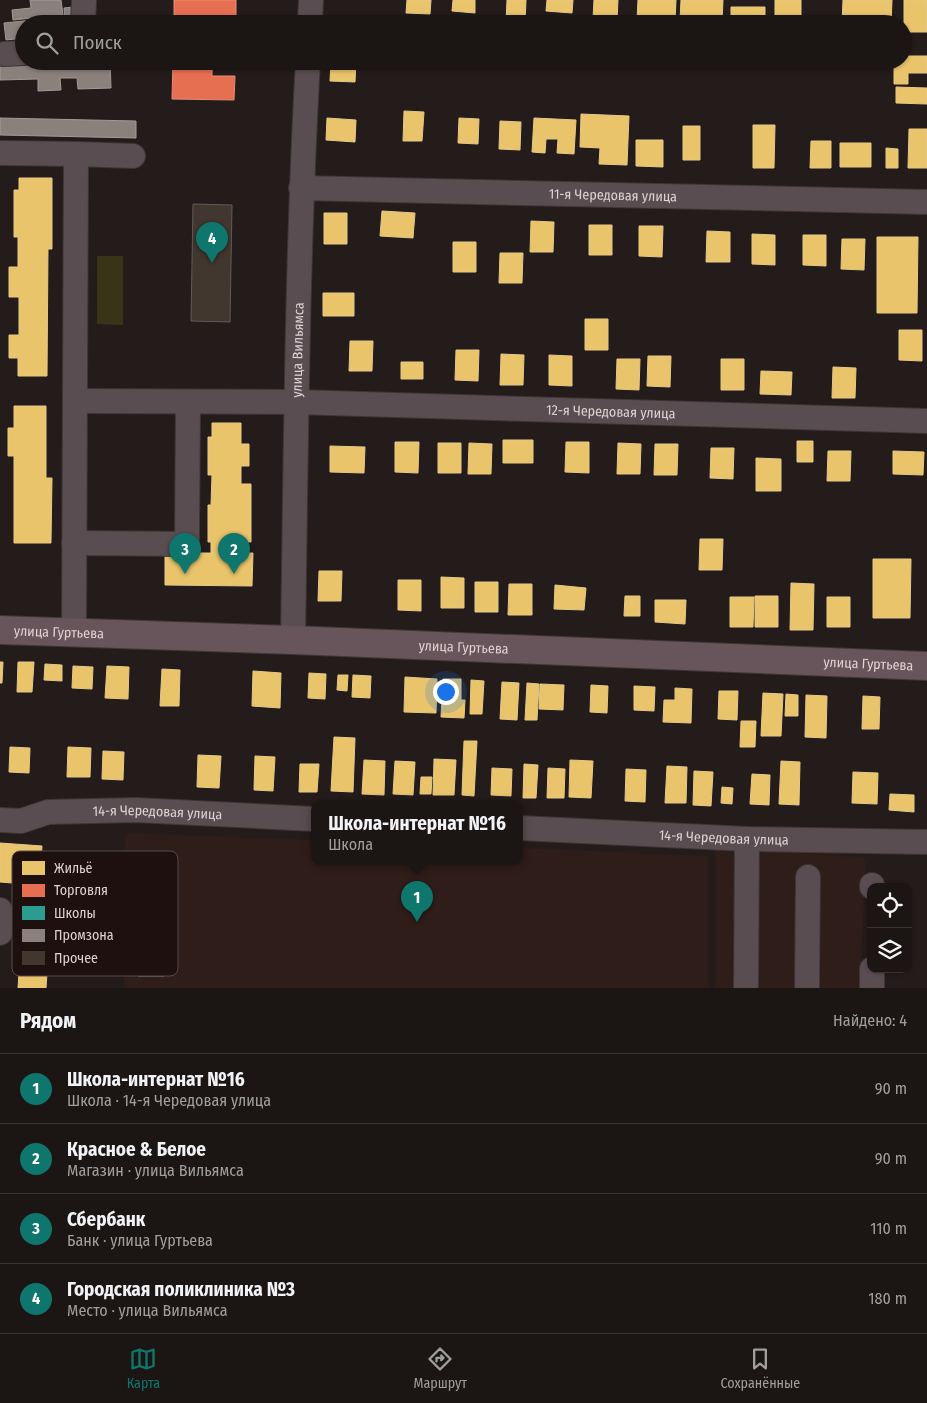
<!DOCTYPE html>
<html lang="ru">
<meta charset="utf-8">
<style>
body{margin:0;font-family:"Fira Sans Condensed",sans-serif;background:#282222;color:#f1f3f6}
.controls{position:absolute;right:15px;bottom:15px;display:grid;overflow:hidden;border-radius:10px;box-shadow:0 1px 4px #0004}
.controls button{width:45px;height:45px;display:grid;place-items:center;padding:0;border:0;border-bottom:1px solid #393434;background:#1b1514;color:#f1f3f6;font:25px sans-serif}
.you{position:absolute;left:445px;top:691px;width:18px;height:18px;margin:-12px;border:4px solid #fff;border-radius:50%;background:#1a73e8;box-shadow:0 0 0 8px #1a73e833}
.badge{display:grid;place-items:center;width:32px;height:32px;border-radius:50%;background:#0f766e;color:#fff;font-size:16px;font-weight:700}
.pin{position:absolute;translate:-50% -41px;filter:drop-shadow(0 1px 2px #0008)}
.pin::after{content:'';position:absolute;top:26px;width:18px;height:15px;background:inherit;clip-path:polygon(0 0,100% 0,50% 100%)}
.popup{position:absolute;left:311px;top:800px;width:212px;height:65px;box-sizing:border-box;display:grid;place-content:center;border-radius:10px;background:#1b1514;filter:drop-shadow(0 1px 4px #0005);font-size:16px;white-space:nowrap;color:#a09fa0}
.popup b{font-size:19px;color:#f1f3f6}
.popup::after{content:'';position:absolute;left:50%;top:100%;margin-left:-10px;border:10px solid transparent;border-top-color:#1b1514}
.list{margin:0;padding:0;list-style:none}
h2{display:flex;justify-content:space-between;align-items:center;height:65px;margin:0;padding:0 20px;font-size:21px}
h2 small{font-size:16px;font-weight:400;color:#a09fa0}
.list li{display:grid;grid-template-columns:32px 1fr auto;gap:15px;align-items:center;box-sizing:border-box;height:70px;padding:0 20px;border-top:1px solid #393434}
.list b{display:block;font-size:19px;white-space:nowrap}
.list p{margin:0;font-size:16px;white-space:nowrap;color:#a09fa0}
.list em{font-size:16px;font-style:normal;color:#a09fa0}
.icon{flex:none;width:28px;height:28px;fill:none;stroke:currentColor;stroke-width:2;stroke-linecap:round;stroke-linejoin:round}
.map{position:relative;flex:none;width:927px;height:988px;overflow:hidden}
.search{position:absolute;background:#1b1514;box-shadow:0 1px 4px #0004;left:15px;right:15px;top:15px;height:55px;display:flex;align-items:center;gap:12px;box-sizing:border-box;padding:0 18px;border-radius:28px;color:#a09fa0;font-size:19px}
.sheet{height:345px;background:#1b1514}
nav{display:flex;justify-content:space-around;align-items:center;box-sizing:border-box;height:70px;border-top:1px solid #393434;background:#1b1514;font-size:14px;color:#a09fa0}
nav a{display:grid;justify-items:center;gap:2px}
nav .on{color:#0f766e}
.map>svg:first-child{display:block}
.built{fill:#2f1d19}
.green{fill:#3a3416}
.homes{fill:#e9c46a;stroke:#e6c889}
.shops{fill:#e76f51;stroke:#e48d78}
.schools{fill:#2a9d8f;stroke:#60ada3}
.industry{fill:#8a817c;stroke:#a39a96}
.building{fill:#42372f;stroke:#615b58}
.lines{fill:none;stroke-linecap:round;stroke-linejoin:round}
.minor-casing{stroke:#3d3635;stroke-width:26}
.major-casing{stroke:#3d3635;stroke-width:30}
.minor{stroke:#5a4d51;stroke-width:24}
.major{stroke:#68545b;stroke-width:28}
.labels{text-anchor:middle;stroke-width:5;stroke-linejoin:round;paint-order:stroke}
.street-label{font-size:14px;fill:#ded3d2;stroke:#1d100e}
.key{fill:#1d100e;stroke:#574a49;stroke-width:1}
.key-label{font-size:14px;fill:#ded3d2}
</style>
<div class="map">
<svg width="927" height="988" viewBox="0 0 927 988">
<rect width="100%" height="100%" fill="#241c1a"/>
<path class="built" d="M125,833L314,840V861H520V848L709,856V988H124Z
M715,846L866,858L860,988H715Z"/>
<path class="green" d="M97,256H123V325L97,324Z"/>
<path class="homes" d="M407,0H431L430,14L406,13Z
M453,0H475V13L452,11Z
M507,0H526L525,23L506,22Z
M547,0H573L572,13L546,11Z
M594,0H618L617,20L593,19Z
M638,0H676L675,22L637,20Z
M681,0H723L722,22L680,20Z
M775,0H801V16H793V24H775Z
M843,0H892L891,24H842Z
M904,0H927V32H904Z
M731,7H765V24H731Z
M903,56H927V73H908V84H894V61H903Z
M331,61H356L355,82L330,81Z
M842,61H891V63H842Z
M896,87L927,88V104L896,103Z
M404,111L424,112L422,141H403Z
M581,114L629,116L627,165L599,164L600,148L580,147Z
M327,118L356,120L355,142L326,140Z
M459,118L479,119L478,144L458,143Z
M534,118L576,120L574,154L557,153L558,139H546L545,153L532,152Z
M500,121L521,122L520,150L499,149Z
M753,125H775L774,168H753Z
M683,126H700V160H683Z
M909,129H927V168H908Z
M636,140H663V167L636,166Z
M811,141H831V168H810Z
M840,143H871V167H840Z
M886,148L898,149V168H886Z
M19,178H52V249H48L47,376H18V358H9V335H19V297H9V267H18V237H14V190H19Z
M382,211L415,213L413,238L380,236Z
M324,213H347V244H324Z
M531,221L554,222L553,252H530Z
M589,225H612V255H589Z
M639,226H663L662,257L639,256Z
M707,231L730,232V262H706Z
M752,234L775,235V265L752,264Z
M803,235H826V266L803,265Z
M877,237H918L917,313H877Z
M842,239H865L864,270L841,269Z
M453,242H476V272H453Z
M500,253H523L522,283H499Z
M323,293H354V316H323Z
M585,319H608V350H585Z
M899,330H922V361L899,360Z
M350,341H373L372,371H349Z
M456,350H479L478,381L455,380Z
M501,354L524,355L523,385H500Z
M549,355L572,356V386L549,385Z
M648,356H671L670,387L647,386Z
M617,359H640L639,390L616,389Z
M721,359H744V390H721Z
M401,362H423V379H401Z
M833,367L856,368L855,398H832Z
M761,371L792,372L791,395L760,394Z
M14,406H46V478H52L51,543H14V456H8V428H14Z
M212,423H241V444H249V466H241V484H251V542H243V553H211V542H208V505H211L212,475H208V437H212Z
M503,440H533V463H503Z
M797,441H813V462H797Z
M395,442H419L418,473L395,472Z
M566,442H589V473L565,472Z
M438,443H461V473H438Z
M469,443L492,444L491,474H468Z
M618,443L641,444L640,474H617Z
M655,444H678L677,475H654Z
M330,446L365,447L364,473L330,472Z
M711,448H734L733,479L710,478Z
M828,451H851L850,481H827Z
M893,451L924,452L923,475L893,474Z
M756,458L781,459V491H756Z
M700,539H723L722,570H699Z
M165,553H253L252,586L165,585Z
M873,559H911L910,618H873Z
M319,571H342L341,601H318Z
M441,577L464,578V608H441Z
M398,580H421V611L398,610Z
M475,582H498V612H475Z
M791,583L814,584L813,630H790Z
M509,584H532V615H508Z
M555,585L586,588L584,610L554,609Z
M625,596H640V616H624Z
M755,596H778V627H755Z
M730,597H754L753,627H730Z
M827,597H850V627H827Z
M655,600H686L685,624L655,622Z
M0,662H3L2,683H0Z
M18,662H34L32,692H17Z
M45,664L62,665V681L44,680Z
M73,666L93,667L92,689L72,688Z
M107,666L129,667L128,699L105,698Z
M162,669L180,670L179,706H160Z
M253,671L281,673L280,708L252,706Z
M309,673L326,674L325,699L308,698Z
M338,675H348L347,691L337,690Z
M353,675L371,676L370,698L352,697Z
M405,677L437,679L436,713L404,712Z
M443,679H461V700H465L464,718L441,717Z
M471,680L484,681L482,714H470Z
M502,682L519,683L517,720L500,719Z
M527,683L539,684L537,720H525Z
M540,684L564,685L563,710L539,709Z
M591,685L608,686L607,713L590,712Z
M634,686L655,687L654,711L634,710Z
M675,688L692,689L691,723L663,722L664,700H675Z
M719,691H738L737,720L718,719Z
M763,693L783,694L781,736H761Z
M786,694L798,695V716H785Z
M806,695L827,696L826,738L805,737Z
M863,696L880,697L879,729H862Z
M741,721H756L755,747H740Z
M334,737L355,738L353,792L331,791Z
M464,741H477L474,796L462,795Z
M10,747L30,748L29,773L9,772Z
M68,747L91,748L90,777H67Z
M103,751L124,752L123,780L102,779Z
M198,755L221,756L219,788L197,787Z
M255,756L275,757L273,791L254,790Z
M434,759L456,760L454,795H433Z
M364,760L385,761L384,795L362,794Z
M570,760L593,761L591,798L569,797Z
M395,761L415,762L413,795L393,794Z
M781,761L800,762L799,805L779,804Z
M300,764H319L317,792H299Z
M524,764L538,765L536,798H523Z
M667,766L687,767L686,803H665Z
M492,768L512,769L511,796L491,795Z
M548,768L565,769L564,798H547Z
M626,769L646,770L645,802L625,801Z
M694,771L713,772L711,806L693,805Z
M853,772L878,773L877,804L852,803Z
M752,774L770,775L769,805L750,804Z
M421,777H432L431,794H420Z
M722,787L733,788L732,804L721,803Z
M890,794L914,795V812L889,810Z
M0,843L42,846L40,876L50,877L49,897L24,895L25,884L0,882Z
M24,895L52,897L46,988H18Z"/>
<path class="shops" d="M174,0H236V20H213V24H174Z
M173,61H212V76H235L234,100L172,99Z"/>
<path class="schools" d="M138,866H176V899H164V976H138Z"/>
<path class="industry" d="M30,0H61L63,15L13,20L12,10L31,8Z
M73,7L75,24H65L64,8Z
M63,17L64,24H24V38L6,40L4,23Z
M110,21V24H91V22Z
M61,61H110L111,88L78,89L77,78H60L61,90L38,91V79L0,80V63Z
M0,118L136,121V138L0,135Z"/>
<path class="building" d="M193,204L232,205L230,322L191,321Z"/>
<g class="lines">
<g class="minor-casing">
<g id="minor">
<path d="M83,24L84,0"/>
<path d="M310,24L311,0"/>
<path d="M4,54L24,53"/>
<path d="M0,153L76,154L133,156"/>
<path id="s1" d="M301,188L927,202"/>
<path id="s2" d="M75,401L296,402L927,421"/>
<path d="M74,543L187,544L188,402"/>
<path d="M74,632L76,154"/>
<path id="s3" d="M293,640C296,447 297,254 308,61"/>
<path id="s4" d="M0,820L21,821L48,812L136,810L314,819"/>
<path id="s5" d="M520,828L747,839L927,842"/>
<path d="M872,887V885"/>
<path d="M0,910L1,912L0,933"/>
<path d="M746,988L747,839"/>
<path d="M807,988L808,877"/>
<path d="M872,988V969"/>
</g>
</g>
<g class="major-casing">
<g id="major">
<path id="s6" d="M0,630L293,640L927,666"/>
</g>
</g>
<use href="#minor" class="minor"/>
<use href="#major" class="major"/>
</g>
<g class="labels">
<g class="street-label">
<text dy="5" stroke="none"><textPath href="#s1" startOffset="312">11-я Чередовая улица</textPath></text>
<text dy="5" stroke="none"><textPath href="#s3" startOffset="290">улица Вильямса</textPath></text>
<text dy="5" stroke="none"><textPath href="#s2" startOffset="536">12-я Чередовая улица</textPath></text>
<text dy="5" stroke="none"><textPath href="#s6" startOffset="59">улица Гуртьева</textPath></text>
<text dy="5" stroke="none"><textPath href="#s6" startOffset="464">улица Гуртьева</textPath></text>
<text dy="5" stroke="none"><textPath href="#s6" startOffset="869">улица Гуртьева</textPath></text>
<text dy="5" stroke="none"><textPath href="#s4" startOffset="159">14-я Чередовая улица</textPath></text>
<text dy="5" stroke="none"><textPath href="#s5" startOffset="204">14-я Чередовая улица</textPath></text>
</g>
</g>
<rect x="12" y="851" width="166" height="125" rx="8" class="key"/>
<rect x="22" y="861" width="23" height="14" fill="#e9c46a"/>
<rect x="22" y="884" width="23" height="13" fill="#e76f51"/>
<rect x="22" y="906" width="23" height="14" fill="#2a9d8f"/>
<rect x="22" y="929" width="23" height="13" fill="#8a817c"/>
<rect x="22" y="951" width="23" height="14" fill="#42372f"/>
<g class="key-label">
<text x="54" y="873">Жильё</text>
<text x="54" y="895">Торговля</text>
<text x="54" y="918">Школы</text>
<text x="54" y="940">Промзона</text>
<text x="54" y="963">Прочее</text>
</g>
</svg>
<div class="controls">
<button><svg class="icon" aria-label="locate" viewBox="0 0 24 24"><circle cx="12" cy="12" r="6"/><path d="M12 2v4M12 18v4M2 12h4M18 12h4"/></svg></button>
<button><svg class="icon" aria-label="layers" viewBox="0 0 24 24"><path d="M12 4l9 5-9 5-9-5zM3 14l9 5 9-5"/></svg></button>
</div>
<div class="you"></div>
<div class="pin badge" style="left:417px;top:922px">1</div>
<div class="popup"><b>Школа-интернат №16</b>Школа</div>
<div class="pin badge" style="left:234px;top:574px">2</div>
<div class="pin badge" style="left:185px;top:574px">3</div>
<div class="pin badge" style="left:212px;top:263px">4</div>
<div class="search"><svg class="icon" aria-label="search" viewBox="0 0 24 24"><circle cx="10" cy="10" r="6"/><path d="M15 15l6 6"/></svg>Поиск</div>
</div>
<section class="sheet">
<h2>Рядом<small>Найдено: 4</small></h2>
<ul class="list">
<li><span class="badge">1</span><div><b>Школа-интернат №16</b><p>Школа · 14-я Чередовая улица</p></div><em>90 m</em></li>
<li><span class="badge">2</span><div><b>Красное &amp; Белое</b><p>Магазин · улица Вильямса</p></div><em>90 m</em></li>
<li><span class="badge">3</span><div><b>Сбербанк</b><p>Банк · улица Гуртьева</p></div><em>110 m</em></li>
<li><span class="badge">4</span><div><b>Городская поликлиника №3</b><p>Место · улица Вильямса</p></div><em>180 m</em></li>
</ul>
</section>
<nav>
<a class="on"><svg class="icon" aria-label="map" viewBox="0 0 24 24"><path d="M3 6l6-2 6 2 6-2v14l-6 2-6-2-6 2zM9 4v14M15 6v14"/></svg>Карта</a>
<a><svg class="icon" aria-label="directions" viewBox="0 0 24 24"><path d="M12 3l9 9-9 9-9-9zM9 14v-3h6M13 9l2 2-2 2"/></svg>Маршрут</a>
<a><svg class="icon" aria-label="saved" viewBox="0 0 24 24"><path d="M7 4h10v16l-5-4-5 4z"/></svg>Сохранённые</a>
</nav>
